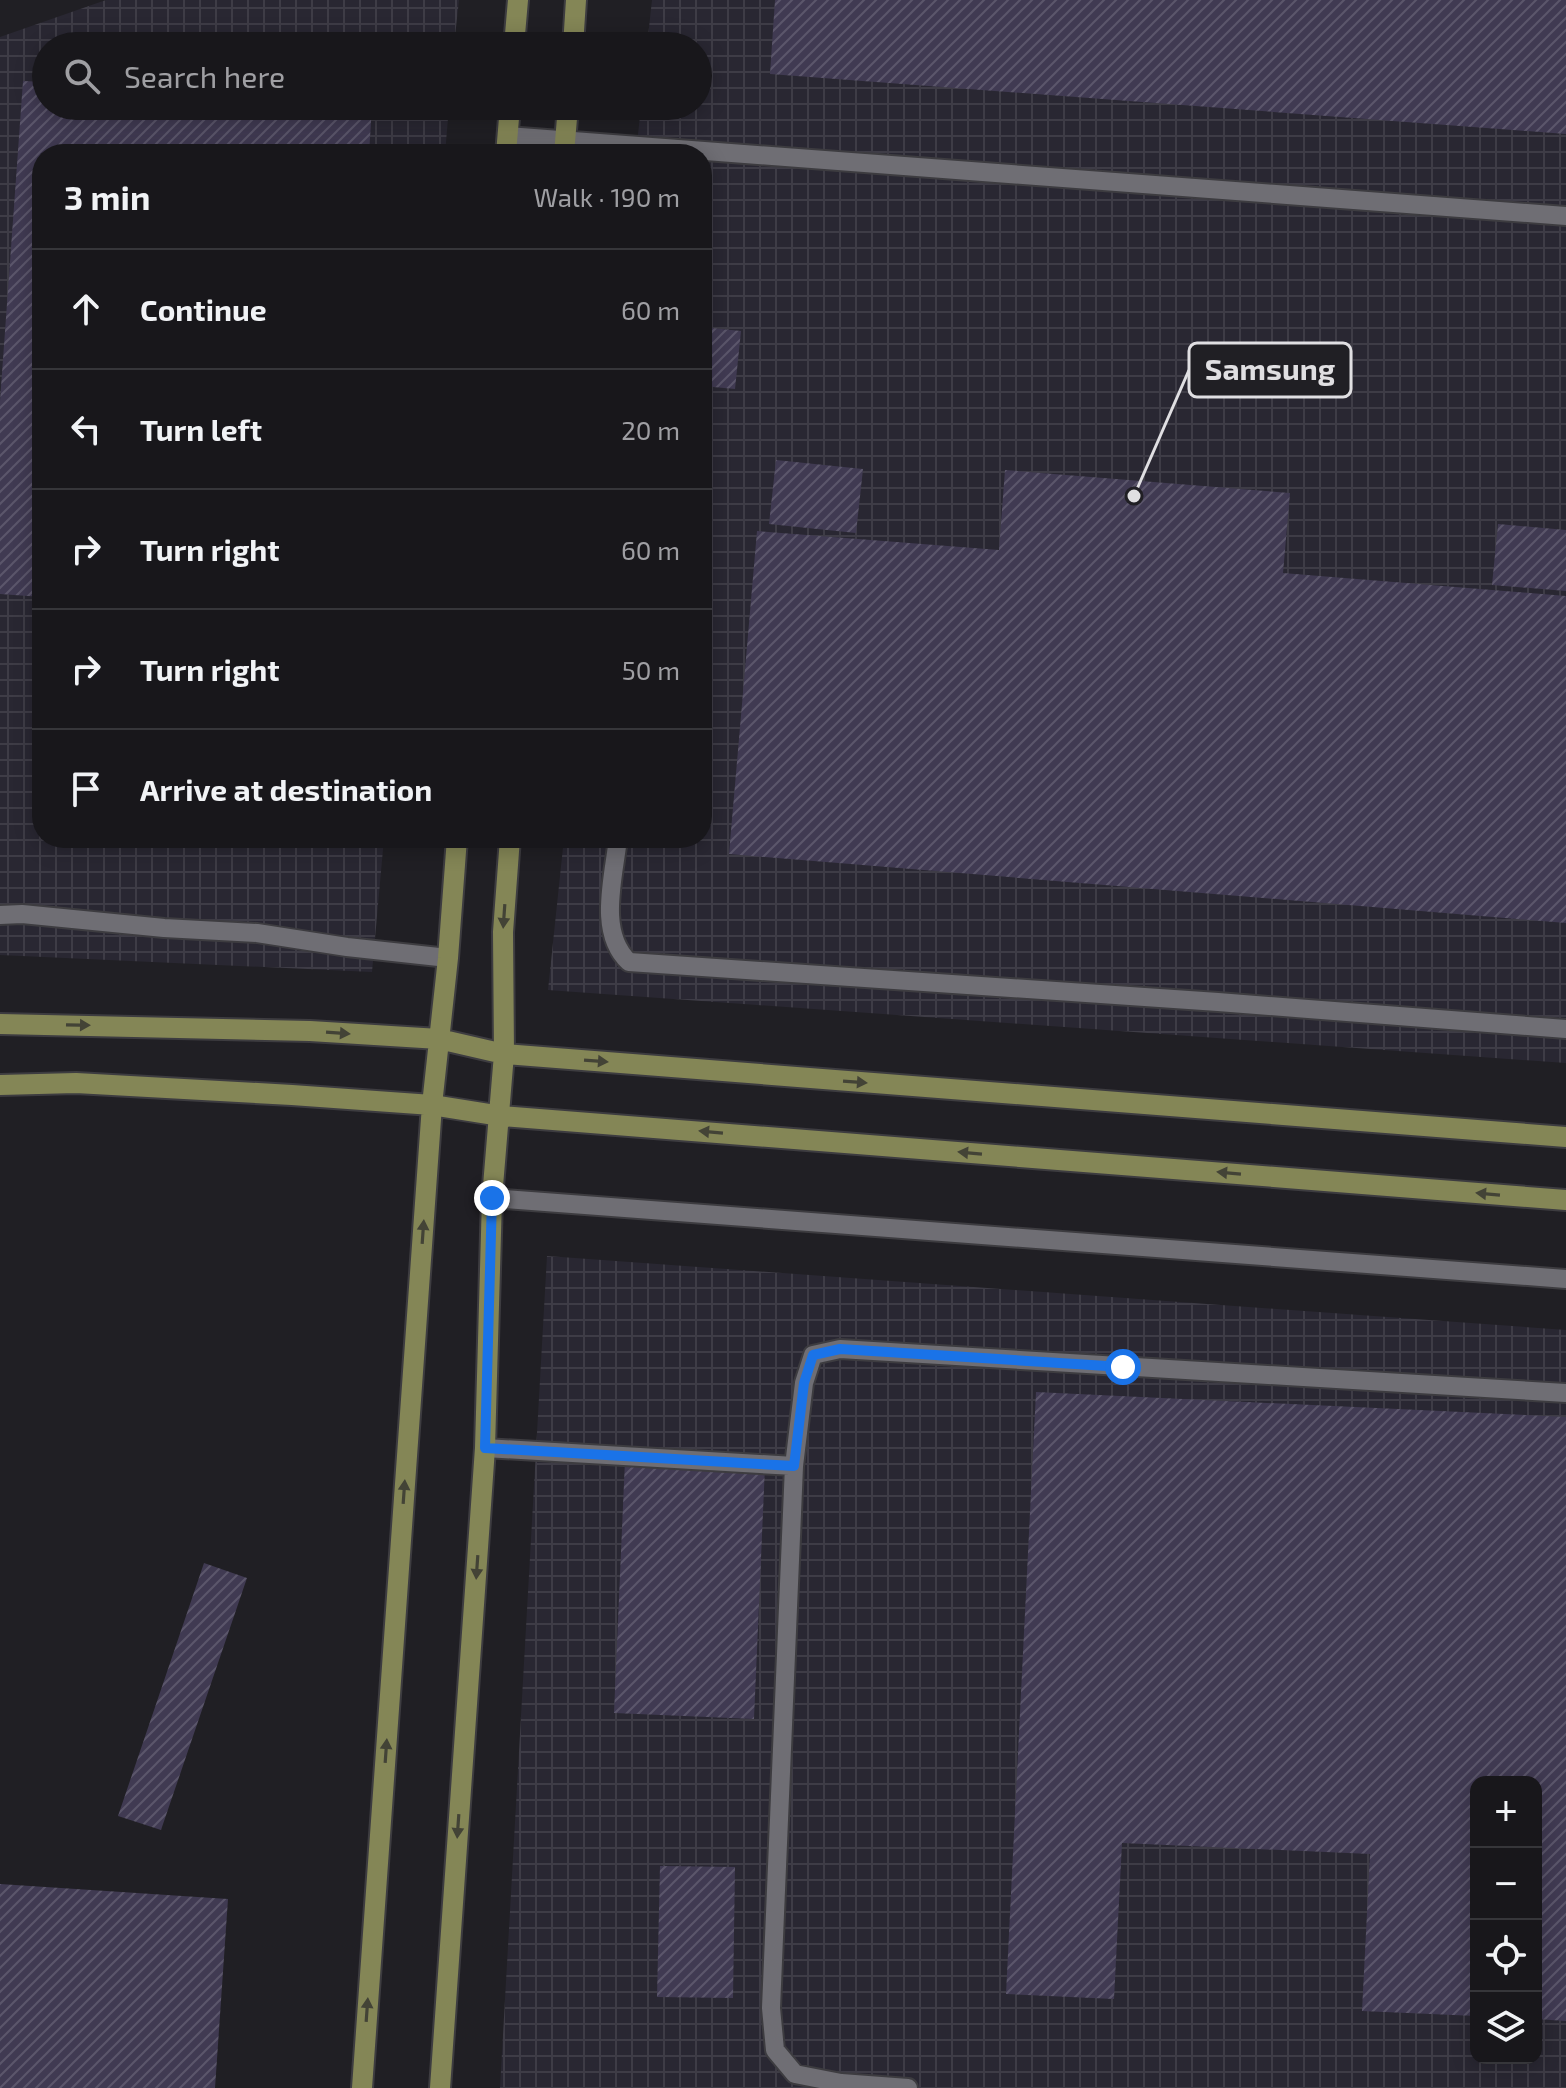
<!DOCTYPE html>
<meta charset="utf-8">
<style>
body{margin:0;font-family:"Exo 2",sans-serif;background:#212024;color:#f1f3f6}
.controls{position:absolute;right:24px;bottom:24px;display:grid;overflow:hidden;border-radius:16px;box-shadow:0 4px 20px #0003}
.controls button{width:72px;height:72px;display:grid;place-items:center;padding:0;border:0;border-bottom:2px solid #36363a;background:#18171b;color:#f1f3f6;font:40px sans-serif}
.stop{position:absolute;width:24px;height:24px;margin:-18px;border:6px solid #1a73e8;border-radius:50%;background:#fff}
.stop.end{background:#1a73e8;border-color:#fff;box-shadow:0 2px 8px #0008}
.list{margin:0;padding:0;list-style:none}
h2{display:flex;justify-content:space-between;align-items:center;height:104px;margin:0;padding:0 32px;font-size:34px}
h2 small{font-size:26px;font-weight:400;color:#9f9fa3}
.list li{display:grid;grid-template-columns:52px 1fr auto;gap:24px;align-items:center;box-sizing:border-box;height:120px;padding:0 32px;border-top:2px solid #36363a}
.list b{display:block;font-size:30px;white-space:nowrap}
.list em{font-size:26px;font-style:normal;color:#9f9fa3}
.icon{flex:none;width:44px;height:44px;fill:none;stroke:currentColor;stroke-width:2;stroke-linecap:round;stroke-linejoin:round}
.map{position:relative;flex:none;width:1566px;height:2088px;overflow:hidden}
.search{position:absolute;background:#18171b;box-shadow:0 4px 20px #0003;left:32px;top:32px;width:680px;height:88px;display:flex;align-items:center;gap:20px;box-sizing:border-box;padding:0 28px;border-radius:44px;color:#9f9fa3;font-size:30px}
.panel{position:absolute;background:#18171b;box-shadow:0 4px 20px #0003;left:32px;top:144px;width:680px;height:704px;border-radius:32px}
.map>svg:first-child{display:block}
.industrial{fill:url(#industrial-grid);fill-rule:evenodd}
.building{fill:url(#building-hatch)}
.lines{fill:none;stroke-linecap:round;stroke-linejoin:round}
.lane-casing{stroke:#3d3c40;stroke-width:22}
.secondary-casing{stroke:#3d3c40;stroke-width:24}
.lane{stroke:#6f6e74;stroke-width:18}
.secondary{stroke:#848656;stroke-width:20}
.oneway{fill:#434336}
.route{stroke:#1a73e8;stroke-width:10}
.leader{fill:none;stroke:#e0dfe2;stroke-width:3}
.callout-dot{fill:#e0dfe2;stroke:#201f24;stroke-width:3}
.callout{fill:#201f24;stroke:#e0dfe2;stroke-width:3}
.callout-label{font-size:30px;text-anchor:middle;font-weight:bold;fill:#e0dfe2}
</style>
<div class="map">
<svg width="1566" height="2088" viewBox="0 0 1566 2088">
<defs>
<pattern id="industrial-grid" width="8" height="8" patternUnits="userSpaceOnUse" patternTransform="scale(2)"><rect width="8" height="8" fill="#292732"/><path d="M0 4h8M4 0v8" fill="none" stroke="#3e3c46"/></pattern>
<pattern id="building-hatch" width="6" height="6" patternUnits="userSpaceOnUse" patternTransform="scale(2)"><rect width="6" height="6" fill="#403a52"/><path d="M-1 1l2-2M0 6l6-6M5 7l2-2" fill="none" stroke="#5b566b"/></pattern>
</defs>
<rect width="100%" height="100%" fill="#201f24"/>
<path class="industrial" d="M106,0H459L454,46H46V106H449L445,154H42V838H384L372,972L0,955V37Z
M652,0H1566V1063L548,990L564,838H702V154H636L641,106H698V46H647Z
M547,1256L1566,1330V2088H500ZM1476,1782H1536V2058H1476Z"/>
<path class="building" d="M775,0H1566V134L770,74Z
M23,81L46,82V106H372L369,154H42V597L0,594V401Z
M702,327L741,331L735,389L702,386Z
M776,460L863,469L856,533L769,524Z
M1005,470L1290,493L1283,573L1566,596V923L729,854L757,531L999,550Z
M1498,524L1566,530V591L1492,585Z
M1036,1392L1566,1417V2021L1536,2019V1782H1476V2016L1362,2011L1370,1854L1122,1843L1114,1999L1006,1994Z
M625,1460L765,1466L754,1719L614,1713Z
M204,1563L247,1578L161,1830L118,1816Z
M660,1866L735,1867L733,1998L657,1997Z
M0,1884L228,1899L215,2088H0Z"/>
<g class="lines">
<g class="lane-casing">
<path id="lane" d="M507,136L1566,216
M618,838C614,877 597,932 629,962L1218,1002L1566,1029
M0,915L22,914L164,928L257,933L347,947L448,958
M492,1198L1566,1279
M485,1448L794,1466
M908,2088L841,2083L795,2074L775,2050L771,2008L794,1466L804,1383L813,1355L840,1349L1566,1393"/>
</g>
<g class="secondary-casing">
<path id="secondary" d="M514,46L518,0
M573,46L576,0
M506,154L510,106
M564,154L568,106
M0,1024L310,1031L439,1039L504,1054L1566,1137
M0,1085L76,1083L292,1095L432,1105L501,1116L1566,1200
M362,2088L432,1105L448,958L457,838
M440,2088L485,1448L492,1198L504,1054L503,932L510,838"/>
</g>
<use href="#lane" class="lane"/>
<use href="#secondary" class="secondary"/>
</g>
<defs><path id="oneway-solid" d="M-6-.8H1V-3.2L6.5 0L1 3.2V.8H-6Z" transform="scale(2)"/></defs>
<g class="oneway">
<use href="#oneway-solid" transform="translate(504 916) rotate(94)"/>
<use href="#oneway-solid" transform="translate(78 1025) rotate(1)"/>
<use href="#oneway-solid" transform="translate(338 1033) rotate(4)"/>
<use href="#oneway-solid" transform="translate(596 1061) rotate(4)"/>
<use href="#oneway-solid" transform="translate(855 1082) rotate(4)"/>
<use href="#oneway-solid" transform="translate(711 1132) rotate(-175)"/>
<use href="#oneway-solid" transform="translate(970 1153) rotate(-175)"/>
<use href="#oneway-solid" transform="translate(1229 1173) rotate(-175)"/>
<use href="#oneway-solid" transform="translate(1488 1194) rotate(-175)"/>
<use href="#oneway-solid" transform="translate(423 1232) rotate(-86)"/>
<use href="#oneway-solid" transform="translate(404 1492) rotate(-86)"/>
<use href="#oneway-solid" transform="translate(477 1567) rotate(94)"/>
<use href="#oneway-solid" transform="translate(386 1751) rotate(-86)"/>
<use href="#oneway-solid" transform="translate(458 1826) rotate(94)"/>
<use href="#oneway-solid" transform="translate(367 2010) rotate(-86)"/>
</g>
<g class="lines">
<path class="route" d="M492,1198L485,1448L794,1466L804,1383L813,1355L840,1349L1123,1367"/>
</g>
<path class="leader" d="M1134 496L1189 370"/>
<circle class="callout-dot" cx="1134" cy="496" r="8"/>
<rect class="callout" x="1189" y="343" width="162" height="54" rx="8"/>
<g class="callout-label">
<text x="1270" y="380">Samsung</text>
</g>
</svg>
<div class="controls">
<button>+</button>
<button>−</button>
<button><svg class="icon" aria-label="locate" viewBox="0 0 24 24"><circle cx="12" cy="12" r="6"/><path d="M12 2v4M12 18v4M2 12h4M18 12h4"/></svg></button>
<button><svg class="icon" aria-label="layers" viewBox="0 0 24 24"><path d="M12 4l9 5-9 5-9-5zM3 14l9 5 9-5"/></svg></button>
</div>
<div class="stop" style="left:1123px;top:1367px"></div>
<div class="stop end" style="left:492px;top:1198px"></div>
<div class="search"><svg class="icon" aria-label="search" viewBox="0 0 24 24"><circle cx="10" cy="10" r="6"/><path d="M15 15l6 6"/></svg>Search here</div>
<section class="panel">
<h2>3 min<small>Walk · 190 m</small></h2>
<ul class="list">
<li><svg class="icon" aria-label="ahead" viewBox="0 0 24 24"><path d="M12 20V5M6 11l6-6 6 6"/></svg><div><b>Continue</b></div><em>60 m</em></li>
<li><svg class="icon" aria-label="left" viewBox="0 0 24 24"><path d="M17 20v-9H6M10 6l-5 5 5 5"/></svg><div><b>Turn left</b></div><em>20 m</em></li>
<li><svg class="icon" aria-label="right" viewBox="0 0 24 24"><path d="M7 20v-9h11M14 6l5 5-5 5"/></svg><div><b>Turn right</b></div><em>60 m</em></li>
<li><svg class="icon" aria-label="right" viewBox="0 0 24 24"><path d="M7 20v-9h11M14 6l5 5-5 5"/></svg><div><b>Turn right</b></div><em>50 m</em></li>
<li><svg class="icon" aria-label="arrive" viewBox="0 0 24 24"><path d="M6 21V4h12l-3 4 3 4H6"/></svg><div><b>Arrive at destination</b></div></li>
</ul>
</section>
</div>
